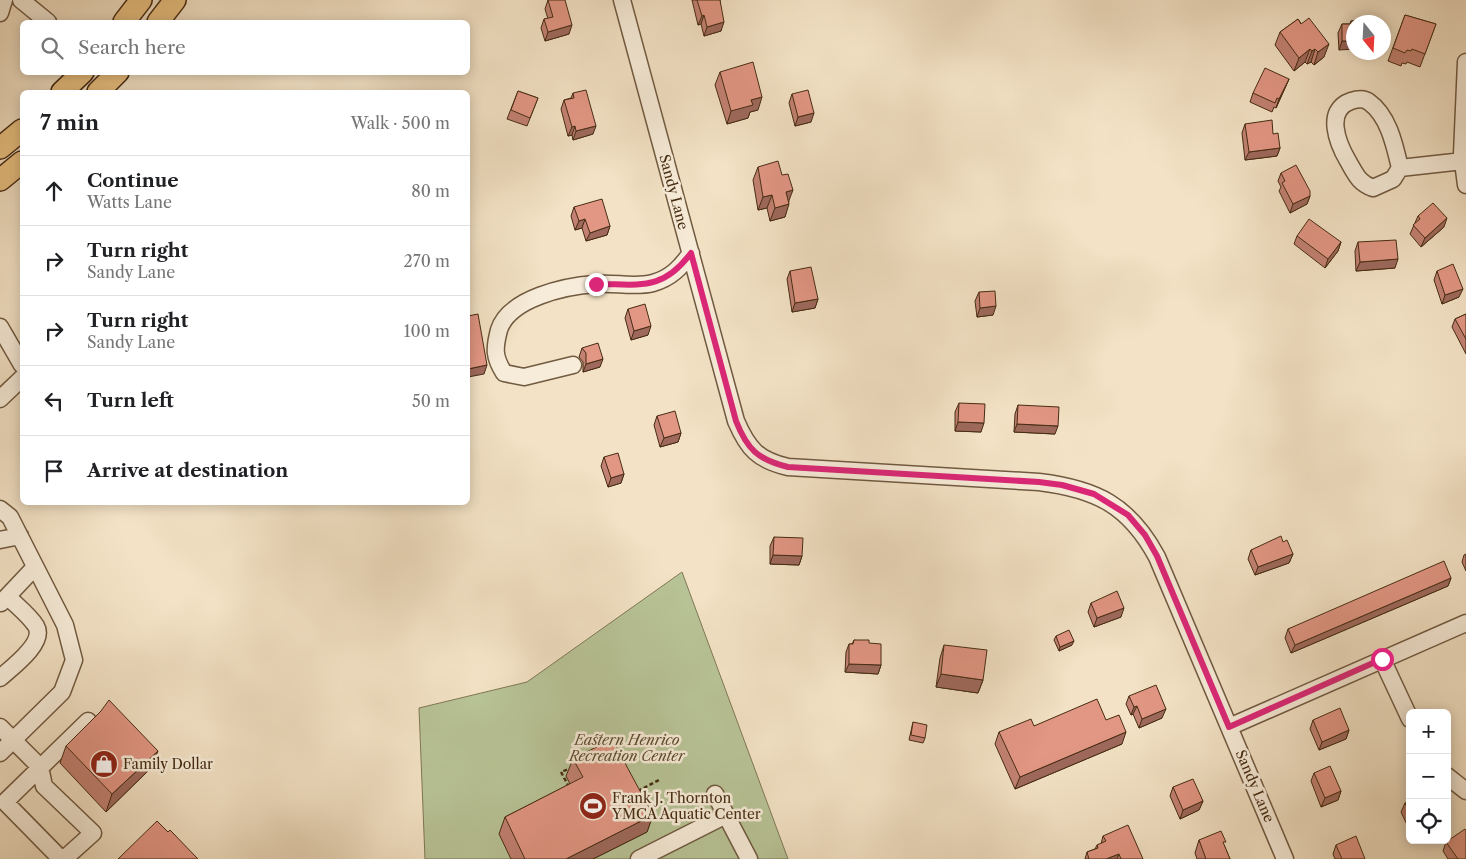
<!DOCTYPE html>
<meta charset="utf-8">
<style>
body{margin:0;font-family:"Libre Caslon Text",serif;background:#f6f6f6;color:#202124}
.controls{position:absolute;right:15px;bottom:15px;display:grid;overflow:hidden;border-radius:8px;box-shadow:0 2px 12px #0003}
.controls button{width:45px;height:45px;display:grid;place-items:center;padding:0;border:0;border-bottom:1px solid #e0e0e0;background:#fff;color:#202124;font:25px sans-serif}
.compass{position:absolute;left:1346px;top:15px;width:45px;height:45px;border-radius:50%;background:#fff;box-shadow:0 2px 12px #0003;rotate:162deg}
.stop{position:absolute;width:15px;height:15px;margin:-11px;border:4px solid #db2777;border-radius:50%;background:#fff}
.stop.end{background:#db2777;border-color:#fff;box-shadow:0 1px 5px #0008}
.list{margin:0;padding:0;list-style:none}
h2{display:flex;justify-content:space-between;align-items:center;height:65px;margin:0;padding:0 20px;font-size:21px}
h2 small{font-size:16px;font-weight:400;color:#757577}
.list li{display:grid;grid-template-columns:32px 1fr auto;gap:15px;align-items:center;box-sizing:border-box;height:70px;padding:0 20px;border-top:1px solid #e0e0e0}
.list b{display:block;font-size:19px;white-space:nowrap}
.list p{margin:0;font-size:16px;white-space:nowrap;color:#757577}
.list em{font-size:16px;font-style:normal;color:#757577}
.icon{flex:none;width:28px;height:28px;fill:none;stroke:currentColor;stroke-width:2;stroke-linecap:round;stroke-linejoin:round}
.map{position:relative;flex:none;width:1466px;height:859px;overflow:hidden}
.search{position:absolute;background:#fff;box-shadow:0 2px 12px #0003;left:20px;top:20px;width:450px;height:55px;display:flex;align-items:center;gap:12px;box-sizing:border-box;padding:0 18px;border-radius:8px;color:#757577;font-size:19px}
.panel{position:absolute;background:#fff;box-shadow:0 2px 12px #0003;left:20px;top:90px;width:450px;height:415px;border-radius:8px}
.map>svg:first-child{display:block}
.green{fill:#b8c497;stroke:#7f7855}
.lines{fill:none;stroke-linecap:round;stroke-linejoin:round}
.minor-casing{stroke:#715a40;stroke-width:19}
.major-casing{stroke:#462c13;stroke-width:24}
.path{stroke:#462c13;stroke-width:2.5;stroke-dasharray:4 2.5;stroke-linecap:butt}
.minor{stroke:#f7ecd9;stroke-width:16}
.major{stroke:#eac182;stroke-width:21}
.wall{fill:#c28172;stroke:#462c13}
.shaded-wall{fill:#9e695c;stroke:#462c13}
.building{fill:#e29684;stroke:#462c13}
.route{stroke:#db2777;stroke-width:6}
.labels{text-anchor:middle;stroke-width:5;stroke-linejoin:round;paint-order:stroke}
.street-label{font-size:14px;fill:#462c13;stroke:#f7ecd9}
.park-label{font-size:14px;font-style:italic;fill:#5d4a2d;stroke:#f7ecd9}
.poi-label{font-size:14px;fill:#462c13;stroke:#f7ecd9;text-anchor:start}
</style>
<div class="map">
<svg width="1466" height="859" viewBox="0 0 1466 859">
<rect width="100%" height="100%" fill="#f3e2c5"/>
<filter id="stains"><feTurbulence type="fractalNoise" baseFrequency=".004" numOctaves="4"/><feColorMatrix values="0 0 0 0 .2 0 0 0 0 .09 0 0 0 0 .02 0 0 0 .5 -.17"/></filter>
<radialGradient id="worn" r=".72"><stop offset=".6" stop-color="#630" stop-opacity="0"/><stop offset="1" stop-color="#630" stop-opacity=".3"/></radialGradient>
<path class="green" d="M682,572L788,859H425L419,708L527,682Z"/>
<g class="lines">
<g class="minor-casing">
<path id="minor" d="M21,0L48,22
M622,0L736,421C748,449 758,460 788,467L1039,482C1096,489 1129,505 1157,557L1285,859
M0,13L4,0
M1466,62L1462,154L1466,185
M1400,168C1395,147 1389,116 1369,102C1364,98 1357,99 1351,101C1324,110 1338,144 1348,161C1356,175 1359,183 1373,188L1393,179L1400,168L1463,161
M0,327L22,365
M573,365L524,377L504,373C494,357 494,349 499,330C509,298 566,286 595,284C614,282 634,288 653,283C671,278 681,267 691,253
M0,399L22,378
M0,509L10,517L65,625L74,660L62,692L0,753
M0,540L20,536
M1,603L35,567
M1382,659L1410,719
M0,678C11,668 46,643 36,626C29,615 17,606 8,597
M0,727L40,767L44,786L93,833L64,859
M1229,727L1466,623
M1447,776L1466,791
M715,794L749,859
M61,859L5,802L88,721
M639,859L726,815"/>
</g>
<g class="major-casing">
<path id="major" d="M124,22L141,0
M158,22L175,0
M62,92L83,72
M98,92L118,72
M0,148L22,130
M0,180L22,162"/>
</g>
<path class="path" d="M569,787L561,772L571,768
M638,791L659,780"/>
<use href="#minor" class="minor"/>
<use href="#major" class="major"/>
</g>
<path class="wall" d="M548,0L569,34L545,41L541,28L544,19H548L545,9Z
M692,0H720L721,31L704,36L701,24L698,25Z
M1405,15L1436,24L1420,67L1407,62L1406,64L1402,63L1401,66L1388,61Z
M1298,19L1324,57L1314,65L1311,62L1307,64L1305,62L1294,71L1275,45L1280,32Z
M1375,20L1339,50L1338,33L1342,24H1350L1351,21Z
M720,72L758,110L750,112L748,118L727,124L715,85Z
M1289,79L1285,88L1276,108L1274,107L1272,112L1250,102L1253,93Z
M518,91L538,98L527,126L507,119Z
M573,93L593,134L573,140L572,135L568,136L561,109L564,100L571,98Z
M792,94L811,122L795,126L789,103Z
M1245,124L1273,134L1280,148L1277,156L1245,160L1242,133Z
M758,167L789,201L785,217L770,221L767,208L758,210L753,180Z
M1281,173L1310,196L1307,204L1290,213L1279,191L1281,187L1278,181Z
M574,207L610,226L607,235L586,241L582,228L575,230L571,216Z
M1418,216L1444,227L1421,247L1410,234Z
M1297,236L1341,242L1338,251L1325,268L1294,244Z
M1358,242L1395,268L1356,271L1355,251Z
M790,271L818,299L815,308L792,312L787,279Z
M1437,271L1459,297L1442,304L1434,280Z
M979,292L993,315L977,317L975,301Z
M628,309L648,335L631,340L625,318Z
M1466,314V354L1452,327L1455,319Z
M582,348L600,367L583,372V362L579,357Z
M959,403L981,432L955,431V412Z
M1018,405L1055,434L1014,432L1015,414Z
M657,416L681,433L678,442L660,447L654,425Z
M604,457L624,474L621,483L608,487L601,466Z
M774,537L802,556L799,565L770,564V546Z
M1283,542L1293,554L1289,563L1255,575L1248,559L1251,550Z
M1466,554V571L1462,562L1464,555Z
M1451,578L1448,586L1291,653L1285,638L1288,629Z
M1091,603L1121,617L1094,627L1088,612Z
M1056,636L1072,645L1059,651L1054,640Z
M854,640L869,643L881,665L878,674L845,672L846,652L849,644H852Z
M944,645L983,680L978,693L936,687L940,658Z
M1129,696L1162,718L1139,728L1133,714L1131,715L1126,704Z
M1106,720L1122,744L1015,789L995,744L999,732L1034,726Z
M1313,720L1349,730L1346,739L1319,750L1310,729Z
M913,722L925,738L923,743L909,740Z
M66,746L151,768L106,812L60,763Z
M573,759L653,815L647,832L593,859H511L499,834L505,817L570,784L566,776Z
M1314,773L1341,791L1338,800L1321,807L1311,781Z
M1173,787L1203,801L1199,810L1180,819L1170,796Z
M1410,801V831L1401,812L1405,803Z
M1103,836L1143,859H1085L1087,852L1095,849L1097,845L1101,844Z
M1199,840L1224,845L1230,859H1197L1195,853Z
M1446,842L1466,859H1448L1443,851Z
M1336,845L1365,859H1335L1333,854Z"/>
<path class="shaded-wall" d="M704,15L701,24L698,25L702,16Z
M724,22L721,31L704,36L707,27Z
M572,25L569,34L545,41L548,32Z
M1342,41H1354V49L1339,50Z
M1329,44L1324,57L1314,65L1318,52Z
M1310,49L1305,62L1294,71L1299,58Z
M1315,49L1311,62L1307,64L1312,51Z
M1289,79L1285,88L1276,108L1279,99Z
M762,97L758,110L750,112L748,118L727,124L731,111L751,100Z
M814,113L811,122L795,126L798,117Z
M575,126L572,135L568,136L572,127Z
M596,126L593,134L573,140L576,131Z
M1280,148L1277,156L1245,160L1249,152Z
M793,190L788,203L786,192Z
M772,195L767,208L758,210L763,197Z
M1310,196L1307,204L1290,213L1293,204Z
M789,204L785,217L770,221L775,208Z
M1447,218L1444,227L1421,247L1425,238Z
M585,219L582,228L575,230L579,221Z
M610,226L607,235L586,241L590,233Z
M1341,242L1338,251L1325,268L1328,259Z
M1398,259L1395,268L1356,271L1360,262Z
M1463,289L1459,297L1442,304L1445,295Z
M818,299L815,308L792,312L795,303Z
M996,306L993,315L977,317L980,308Z
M651,326L648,335L631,340L634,331Z
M603,359L600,367L583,372L586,364Z
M487,365L484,374L468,377V369Z
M958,422L984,423L981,432L955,431Z
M1017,424L1058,426L1055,434L1014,432Z
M681,433L678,442L660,447L664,438Z
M624,474L621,483L608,487L611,478Z
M1293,554L1289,563L1255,575L1258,567Z
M773,555L802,556L799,565L770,564Z
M1451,578L1448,586L1291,653L1295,645Z
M1124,608L1121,617L1094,627L1097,618Z
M1074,641L1072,645L1059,651L1060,647Z
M849,664L881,665L878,674L845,672Z
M941,674L983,680L978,693L936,687Z
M1137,706L1133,714L1131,715L1134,707Z
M1166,709L1162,718L1139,728L1142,719Z
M1349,730L1346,739L1319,750L1322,742Z
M1126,732L1122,744L1015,789L1020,777Z
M158,751L151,768L106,812L112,794Z
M1341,791L1338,800L1321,807L1325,798Z
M1203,801L1199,810L1180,819L1183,810Z
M653,815L647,832L593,859H566Z
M1119,854L1117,859H1106Z"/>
<path class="building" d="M548,0H565L572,25L548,32L544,19L553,17Z
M697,0H720L724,22L707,27L704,15L702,16Z
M1405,15L1436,24L1425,54L1412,49L1411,51L1407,50L1405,53L1393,48Z
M1309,18L1329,44L1318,52L1315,49L1312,51L1310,49L1299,58L1280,32L1298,19L1301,24Z
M1375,20V22H1354V41H1342V24H1351V21Z
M753,62L762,97L751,100L753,105L731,111L720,72Z
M1265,68L1289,79L1279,99L1277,98L1275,103L1253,93Z
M586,90L596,126L576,131L575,126L572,127L564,100L574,98L573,93Z
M808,90L814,113L798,117L792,94Z
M518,91L538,98L530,118L511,110Z
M1272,120L1273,134L1278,133L1280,148L1249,152L1245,124Z
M778,161L782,175L788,174L793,190L786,192L789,204L775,208L772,195L763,197L758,167Z
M1296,165L1310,191V196L1293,204L1282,183L1285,181L1281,173Z
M602,199L610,226L590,233L585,219L579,221L574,207Z
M1433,203L1447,218L1425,238L1413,225L1420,219L1418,216Z
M1309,219L1341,242L1328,259L1297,236Z
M1396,240L1398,259L1360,262L1358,242Z
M1453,264L1463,289L1445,295L1437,271Z
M811,267L818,299L795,303L790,271Z
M995,291L996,306L980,308L979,292Z
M645,304L651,326L634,331L628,309Z
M478,314L487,365L468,369V316Z
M1466,314V339L1455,319Z
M598,343L603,359L586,364V353L582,348Z
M959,403L985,404L984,423L958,422Z
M1018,405L1059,407L1058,426L1017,424Z
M675,411L681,433L664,438L657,416Z
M618,453L624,474L611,478L604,457Z
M1281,536L1283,542L1287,540L1293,554L1258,567L1251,550Z
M774,537L803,538L802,556L773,555Z
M1444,561L1451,578L1295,645L1288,629Z
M1117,591L1124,608L1097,618L1091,603Z
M1069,630L1074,641L1060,647L1056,636Z
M854,640H869V643L881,644V665L849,664V644H853Z
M944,645L987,650L983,680L941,674Z
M1156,685L1166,709L1142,719L1137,706L1134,707L1129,696Z
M1097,699L1106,720L1119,715L1126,732L1020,777L999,732L1031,719L1034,726Z
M109,700L158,751L112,794L66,746L101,711Z
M1340,708L1349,730L1322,742L1313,720Z
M913,722L927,725L925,738L911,735Z
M612,739L653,815L566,859H525L505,817L583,777L573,759Z
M1330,766L1341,791L1325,798L1314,773Z
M1193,779L1203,801L1183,810L1173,787Z
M1410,801V815L1405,803Z
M157,821L168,832L170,830L198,859H118Z
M1128,825L1143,859H1121L1119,854L1106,859H1089L1087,852L1098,848L1097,845L1106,841L1103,836Z
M1465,829L1466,831V859H1458L1446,842Z
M1221,831L1226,842H1223L1230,859H1206L1199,840Z
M1356,836L1365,859H1342L1336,845Z"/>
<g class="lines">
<path class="route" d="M596,284C639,284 662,292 691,253L736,421C747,449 758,460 788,467L1039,482L1062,485L1094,494L1128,515L1145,535L1157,556L1229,727L1382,659"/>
</g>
<defs>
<g id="shop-disc" transform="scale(1.4375)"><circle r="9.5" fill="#8f2418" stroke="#f7ecd9"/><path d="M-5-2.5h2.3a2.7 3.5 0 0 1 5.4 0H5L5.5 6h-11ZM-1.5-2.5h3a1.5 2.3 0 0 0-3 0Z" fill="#fff"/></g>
<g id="stadium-disc" transform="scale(1.4375)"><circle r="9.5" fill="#8f2418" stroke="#f7ecd9"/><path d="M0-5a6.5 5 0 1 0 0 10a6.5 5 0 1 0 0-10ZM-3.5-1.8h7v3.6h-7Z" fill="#fff"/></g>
</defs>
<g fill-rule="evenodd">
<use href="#shop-disc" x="104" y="764"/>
<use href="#stadium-disc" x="593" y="806"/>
</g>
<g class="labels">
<g class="street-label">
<text transform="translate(674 192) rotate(75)" y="5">Sandy Lane</text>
<text transform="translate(1255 786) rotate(67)" y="5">Sandy Lane</text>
</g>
<g class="park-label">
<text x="627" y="745">Eastern Henrico<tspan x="627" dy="16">Recreation Center</tspan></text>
</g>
<g class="poi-label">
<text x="123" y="769">Family Dollar</text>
<text x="612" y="803">Frank J. Thornton<tspan x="612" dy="16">YMCA Aquatic Center</tspan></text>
</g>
</g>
<rect width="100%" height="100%" filter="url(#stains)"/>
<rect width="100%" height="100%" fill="url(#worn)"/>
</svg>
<div class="controls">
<button>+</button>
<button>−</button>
<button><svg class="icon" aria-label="locate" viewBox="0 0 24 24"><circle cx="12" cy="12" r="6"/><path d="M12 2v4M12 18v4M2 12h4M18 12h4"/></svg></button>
</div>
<svg class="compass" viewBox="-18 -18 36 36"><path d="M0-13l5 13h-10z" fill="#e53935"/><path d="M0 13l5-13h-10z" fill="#757577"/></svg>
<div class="stop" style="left:1382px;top:659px"></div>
<div class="stop end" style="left:596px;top:284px"></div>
<div class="search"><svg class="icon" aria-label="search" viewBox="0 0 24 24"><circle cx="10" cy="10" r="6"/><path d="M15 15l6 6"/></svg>Search here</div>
<section class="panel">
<h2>7 min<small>Walk · 500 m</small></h2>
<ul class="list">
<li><svg class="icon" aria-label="ahead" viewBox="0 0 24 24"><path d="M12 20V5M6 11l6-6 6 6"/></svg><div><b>Continue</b><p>Watts Lane</p></div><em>80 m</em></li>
<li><svg class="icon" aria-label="right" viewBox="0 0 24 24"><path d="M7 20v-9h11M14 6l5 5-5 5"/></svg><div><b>Turn right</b><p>Sandy Lane</p></div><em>270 m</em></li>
<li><svg class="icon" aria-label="right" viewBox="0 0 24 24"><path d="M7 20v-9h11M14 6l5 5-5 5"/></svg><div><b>Turn right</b><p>Sandy Lane</p></div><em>100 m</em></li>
<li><svg class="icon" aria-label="left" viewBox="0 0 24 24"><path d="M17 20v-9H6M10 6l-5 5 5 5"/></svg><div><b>Turn left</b></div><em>50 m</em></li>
<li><svg class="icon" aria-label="arrive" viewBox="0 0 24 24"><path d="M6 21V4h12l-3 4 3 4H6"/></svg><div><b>Arrive at destination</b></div></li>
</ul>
</section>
</div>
